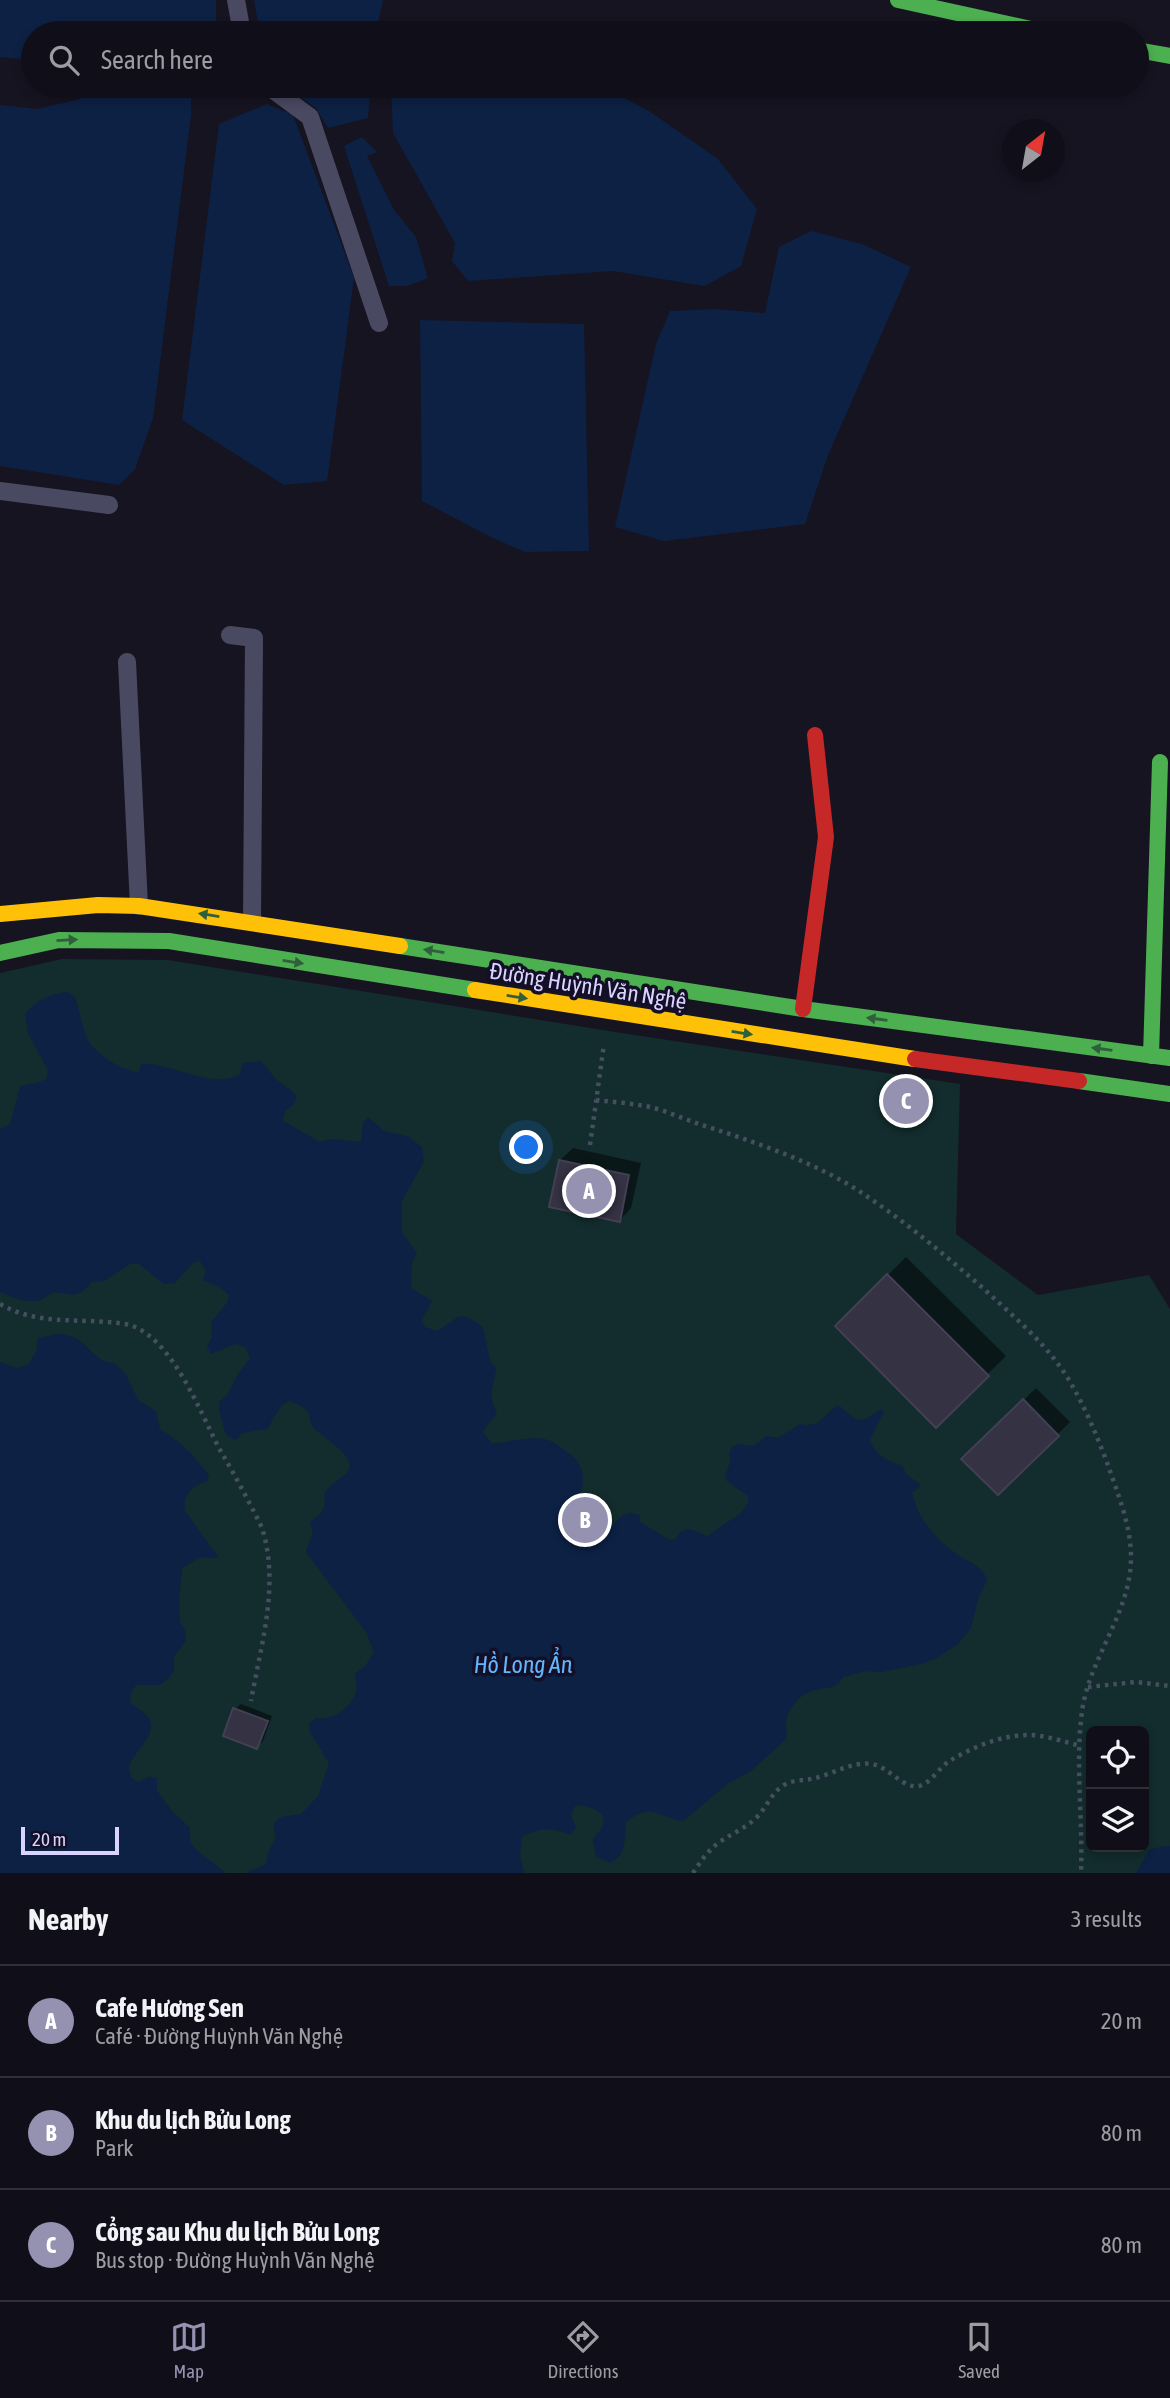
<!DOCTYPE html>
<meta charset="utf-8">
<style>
body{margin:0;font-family:"Asap Condensed",sans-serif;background:#1e1d26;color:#f1f3f6}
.controls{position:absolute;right:21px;bottom:21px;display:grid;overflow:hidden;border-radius:10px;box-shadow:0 4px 10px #0003}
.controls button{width:63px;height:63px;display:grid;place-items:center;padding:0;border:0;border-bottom:2px solid #302f38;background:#100f19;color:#f1f3f6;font:35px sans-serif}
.compass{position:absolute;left:1002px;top:119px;width:63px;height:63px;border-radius:50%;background:#100f19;box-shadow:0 4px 10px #0003;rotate:31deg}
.scale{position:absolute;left:21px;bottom:18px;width:98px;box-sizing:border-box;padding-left:7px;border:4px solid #d9d4ff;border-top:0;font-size:19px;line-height:24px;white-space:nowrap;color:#d9d4ff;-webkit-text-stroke:5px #130f26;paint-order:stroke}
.you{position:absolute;left:527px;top:1148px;width:24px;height:24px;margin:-18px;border:5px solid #fff;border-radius:50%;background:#1a73e8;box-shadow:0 0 0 10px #1a73e833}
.badge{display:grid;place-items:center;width:46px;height:46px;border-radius:50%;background:#9591b1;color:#fff;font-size:23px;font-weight:700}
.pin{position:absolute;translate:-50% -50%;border:4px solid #fff;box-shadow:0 2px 7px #0006}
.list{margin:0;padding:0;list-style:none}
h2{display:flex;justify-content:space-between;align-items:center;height:91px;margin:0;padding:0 28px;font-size:30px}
h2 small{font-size:23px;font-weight:400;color:#9c9ca2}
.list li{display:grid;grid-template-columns:46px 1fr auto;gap:21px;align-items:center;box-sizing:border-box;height:112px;padding:0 28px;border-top:2px solid #302f38}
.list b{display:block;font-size:26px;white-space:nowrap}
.list p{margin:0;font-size:23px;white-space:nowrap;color:#9c9ca2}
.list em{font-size:23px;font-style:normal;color:#9c9ca2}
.icon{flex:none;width:38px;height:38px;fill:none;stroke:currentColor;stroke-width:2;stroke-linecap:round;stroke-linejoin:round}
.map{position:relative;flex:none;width:1170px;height:1873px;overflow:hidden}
.search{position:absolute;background:#100f19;box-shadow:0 4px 10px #0003;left:21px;right:21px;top:21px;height:77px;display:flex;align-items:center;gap:18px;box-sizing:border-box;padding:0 24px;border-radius:38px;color:#9c9ca2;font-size:26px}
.sheet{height:427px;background:#100f19}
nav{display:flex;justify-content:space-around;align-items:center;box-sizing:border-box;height:98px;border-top:2px solid #302f38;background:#100f19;font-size:19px;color:#9c9ca2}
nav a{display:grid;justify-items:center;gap:4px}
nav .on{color:#9591b1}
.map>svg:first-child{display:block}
.green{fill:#132c2d;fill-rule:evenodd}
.water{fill:#0d2144}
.shadow{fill:#0007}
.building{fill:#343243;stroke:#433f54;stroke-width:2}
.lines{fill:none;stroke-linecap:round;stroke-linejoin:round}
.path{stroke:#44505f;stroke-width:4.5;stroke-dasharray:3.5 5;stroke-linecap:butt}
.lane{stroke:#4a4962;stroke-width:18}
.fast{stroke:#4caf50;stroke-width:16}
.slow{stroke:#ffc107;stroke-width:16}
.jam{stroke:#c62828;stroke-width:16}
.oneway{fill:#305f3b}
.labels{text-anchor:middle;stroke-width:7;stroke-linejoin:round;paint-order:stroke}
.street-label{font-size:23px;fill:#d9d4ff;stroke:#130f26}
.water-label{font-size:24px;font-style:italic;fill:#62b6ff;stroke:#130f26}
</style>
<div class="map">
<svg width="1170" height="1873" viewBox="0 0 1170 1873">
<rect width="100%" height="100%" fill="#161421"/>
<path class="green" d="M62,959L168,960L615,1032L960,1084L956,1234L1038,1295L1149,1275L1170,1309V1873H0V973ZM1091,1731H1144V1847H1091Z"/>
<path class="water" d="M0,0H216V32L33,33V60L0,57Z
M254,0H383L376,33H260Z
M112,86H191V115L153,418L135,469L119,485L0,466V105L37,109L76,100Z
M285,86H371L368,118L328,128L316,108Z
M391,86H601L649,111L718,159L757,209L741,266L705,286L613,271L468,281L452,261L455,243L393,133Z
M267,104L293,115L354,278L327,481L284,485L182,420L219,124Z
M362,137L377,152L367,156L394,210L416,237L428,278L408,286H389L344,146Z
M811,231L862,244L911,267L828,455L805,524L664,541L615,527L656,344L670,311L716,309L765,313L779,247Z
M420,320L584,324L589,551L525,552L493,538L422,501Z
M67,992L75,997C79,1008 83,1031 88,1040C96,1055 123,1071 139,1072L141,1064C167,1061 214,1091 240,1074L242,1063L260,1061C267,1066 270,1073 276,1079C289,1091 309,1095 285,1111L283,1121L320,1142L332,1139L361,1142L363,1122L368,1117L384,1131L407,1136L422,1147L424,1161L402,1201V1233L417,1253L412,1262L411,1288L432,1301L422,1320L425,1327L436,1331C461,1320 454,1307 483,1327L490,1361L496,1369C493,1389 487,1394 497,1413C493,1420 486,1425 483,1433L492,1443C509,1443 526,1436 544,1439C551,1440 558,1445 563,1449C609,1478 558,1508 586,1527C618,1548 611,1503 640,1515V1522L670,1540L676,1539C682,1523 696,1531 707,1536L741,1513L748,1503V1496L727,1481L725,1477L731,1459L729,1455L731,1448L737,1444L754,1446L766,1436L778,1438L800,1424C822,1429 824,1413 838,1405L857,1420L866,1419L882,1409L884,1412L870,1440C875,1455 888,1461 902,1466L907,1475L920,1484L919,1488L912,1492C917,1518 936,1540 958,1555C970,1563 982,1565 987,1580L978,1599L971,1628L957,1645L935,1659L921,1664L881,1672L865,1671L843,1677C834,1692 824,1686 809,1692C799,1695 787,1711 786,1722C786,1727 787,1733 786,1739L751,1771L729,1783L683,1821C655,1817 653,1801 626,1822C624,1840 628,1855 609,1863L596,1856L593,1840C599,1828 607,1830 602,1814L592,1808L581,1805L575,1806L571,1815L576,1827L571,1835C552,1828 542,1826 522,1837L520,1856L524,1873H246L266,1864L268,1853L275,1839L274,1823L281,1817L301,1814L318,1796L329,1763L310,1732L309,1723L316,1718C331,1722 352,1707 356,1691C358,1687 355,1678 355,1674L366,1665L374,1652L366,1632L308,1555L306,1550L313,1534L310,1522C322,1513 327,1509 324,1494C330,1483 349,1475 350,1467C350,1452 322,1437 313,1427C309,1422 311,1416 308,1412C304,1406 295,1403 289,1401L281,1406L267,1429L242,1433L236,1440L226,1435L219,1410V1402L227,1395L238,1374L250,1358L245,1347L235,1344L211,1354L207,1346L212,1337L211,1322L227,1303L229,1295L219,1287L203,1280L206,1271L200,1261L194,1262L175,1283L164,1284L138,1263L130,1264L104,1281L92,1282L82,1292L73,1295L54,1292C49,1294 44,1299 40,1300C27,1304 11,1297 0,1292V1129L10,1124L20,1087C30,1082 38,1085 47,1078L48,1070L28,1033L25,1014C37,1000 49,994 67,992Z
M58,1334C66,1335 74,1336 80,1341C94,1351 95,1361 114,1363L125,1373L138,1400L156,1411L160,1429C181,1442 194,1455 209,1476L207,1481C192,1486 182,1495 185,1511L219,1558L201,1557L182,1568L179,1600L180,1622L185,1630L186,1640L174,1657V1670L168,1679L160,1685H136L131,1692L130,1702C135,1707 145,1712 148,1717C160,1734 134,1750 129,1767L131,1778L138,1782L148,1777L157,1778V1791L173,1812L190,1828C190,1832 189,1836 190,1840C192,1851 217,1863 225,1873H0V1362L17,1368L28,1365L36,1352L38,1338Z
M1167,1846H1170V1873H1136L1150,1849Z"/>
<path class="shadow" d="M573,1148L641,1163L631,1208L619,1221L560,1160Z
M906,1257L1006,1356L936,1425L837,1326Z
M1036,1388L1070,1422L998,1493L964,1459Z
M241,1704L272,1716L263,1741L257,1747L235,1709Z"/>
<path class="building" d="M559,1160L629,1175L620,1222L549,1207Z
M887,1274L989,1376L936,1428L835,1326Z
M1023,1399L1059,1436L998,1495L961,1459Z
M233,1708L268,1721L257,1749L223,1736Z"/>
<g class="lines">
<path class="path" d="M596,1100C612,1102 629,1103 645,1106C662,1109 679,1117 696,1123C751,1141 817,1162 865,1195C907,1223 946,1256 984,1289C1014,1317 1047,1344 1069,1380C1085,1407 1098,1438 1109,1468C1119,1497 1131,1527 1131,1557C1131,1613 1090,1656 1082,1711C1075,1764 1083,1819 1081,1873
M590,1145L604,1044
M0,1304C40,1327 82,1317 125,1324C170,1332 200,1412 219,1448C234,1474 249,1501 262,1528C280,1585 261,1644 251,1701
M1088,1687L1136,1682L1170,1686
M693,1873C701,1861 709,1849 721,1841C733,1833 746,1828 757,1817C767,1807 771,1793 784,1785C794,1779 805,1781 815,1778C834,1774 852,1761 872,1764C889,1767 903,1789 919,1786C931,1783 938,1769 948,1762C970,1748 1001,1735 1028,1735C1046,1735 1064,1742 1081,1746"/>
<path class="lane" d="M236,0L242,33
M268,86L310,117L379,323
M0,491L109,505
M230,635L254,638L252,922
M127,662L139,906"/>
<path class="fast" d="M898,0L1049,33
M1137,50L1170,56
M400,946L803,1009L1170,1058
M0,953L59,940L169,941L475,990
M1151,1056L1160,762
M1079,1081L1170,1094"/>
<path class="slow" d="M0,914L98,905L139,906L400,946
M475,990L915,1059"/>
<path class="jam" d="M803,1009L826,837L815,735
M915,1059L1079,1081"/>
</g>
<defs><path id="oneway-solid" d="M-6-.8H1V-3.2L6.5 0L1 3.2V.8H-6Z" transform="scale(1.75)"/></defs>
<g class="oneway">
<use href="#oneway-solid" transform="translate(209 915) rotate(-171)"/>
<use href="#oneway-solid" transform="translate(67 940) rotate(-3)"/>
<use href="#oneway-solid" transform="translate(434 951) rotate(-171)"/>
<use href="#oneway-solid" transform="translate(293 962) rotate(9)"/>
<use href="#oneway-solid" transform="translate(517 997) rotate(9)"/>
<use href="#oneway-solid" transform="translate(877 1019) rotate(-172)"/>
<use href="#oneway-solid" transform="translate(742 1033) rotate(9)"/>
<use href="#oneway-solid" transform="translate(1102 1049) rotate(-172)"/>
</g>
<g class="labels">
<g class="street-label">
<text transform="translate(588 986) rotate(9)" y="8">Đường Huỳnh Văn Nghệ</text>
</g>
<g class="water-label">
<text x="523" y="1673">Hồ Long Ẩn</text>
</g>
</g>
</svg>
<div class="controls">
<button><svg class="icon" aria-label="locate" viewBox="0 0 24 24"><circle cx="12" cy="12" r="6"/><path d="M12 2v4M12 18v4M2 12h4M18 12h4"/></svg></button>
<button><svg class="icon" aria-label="layers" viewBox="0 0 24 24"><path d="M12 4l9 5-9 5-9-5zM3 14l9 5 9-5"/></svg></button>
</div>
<svg class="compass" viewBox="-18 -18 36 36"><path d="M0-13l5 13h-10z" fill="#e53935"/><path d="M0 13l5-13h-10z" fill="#9c9ca2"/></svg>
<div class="scale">20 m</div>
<div class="you"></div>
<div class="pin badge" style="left:589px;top:1191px">A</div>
<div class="pin badge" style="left:585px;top:1520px">B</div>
<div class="pin badge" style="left:906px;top:1101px">C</div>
<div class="search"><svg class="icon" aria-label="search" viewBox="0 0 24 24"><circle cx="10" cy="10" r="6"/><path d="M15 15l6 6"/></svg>Search here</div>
</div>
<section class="sheet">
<h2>Nearby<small>3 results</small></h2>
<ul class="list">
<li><span class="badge">A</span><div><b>Cafe Hương Sen</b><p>Café · Đường Huỳnh Văn Nghệ</p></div><em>20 m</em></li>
<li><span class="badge">B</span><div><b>Khu du lịch Bửu Long</b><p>Park</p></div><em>80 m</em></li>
<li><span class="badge">C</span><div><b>Cổng sau Khu du lịch Bửu Long</b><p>Bus stop · Đường Huỳnh Văn Nghệ</p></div><em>80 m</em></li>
</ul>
</section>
<nav>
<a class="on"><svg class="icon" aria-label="map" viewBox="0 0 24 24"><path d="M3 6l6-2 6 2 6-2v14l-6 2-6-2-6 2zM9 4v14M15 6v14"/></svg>Map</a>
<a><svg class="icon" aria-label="directions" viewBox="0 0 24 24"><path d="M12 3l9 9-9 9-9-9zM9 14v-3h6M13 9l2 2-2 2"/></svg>Directions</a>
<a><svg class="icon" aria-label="saved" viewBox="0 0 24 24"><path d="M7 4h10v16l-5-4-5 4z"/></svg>Saved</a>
</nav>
